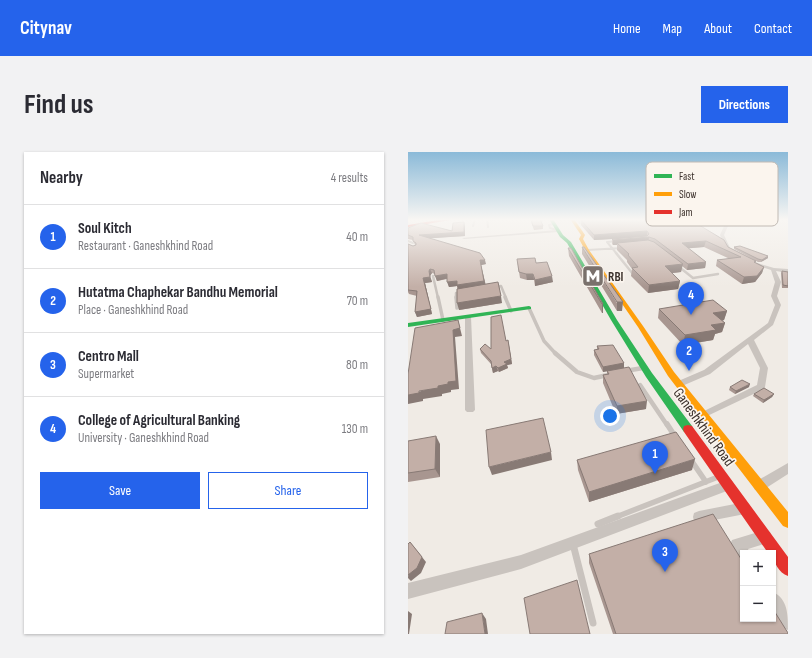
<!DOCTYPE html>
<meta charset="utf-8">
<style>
body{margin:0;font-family:"Sofia Sans Condensed",sans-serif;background:#f2f2f3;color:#2b2b33}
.controls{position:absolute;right:12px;bottom:12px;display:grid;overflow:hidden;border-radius:0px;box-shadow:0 1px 3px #0004}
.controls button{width:36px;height:36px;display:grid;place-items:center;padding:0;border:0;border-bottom:1px solid #e1e1e2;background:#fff;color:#2b2b33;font:20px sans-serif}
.you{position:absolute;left:202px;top:264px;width:14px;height:14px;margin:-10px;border:3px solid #fff;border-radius:50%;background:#1a73e8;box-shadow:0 0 0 6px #1a73e833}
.badge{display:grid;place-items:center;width:26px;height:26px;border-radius:50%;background:#2563eb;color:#fff;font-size:13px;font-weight:700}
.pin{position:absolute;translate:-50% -33px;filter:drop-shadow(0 1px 2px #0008)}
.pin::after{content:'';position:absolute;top:21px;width:14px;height:12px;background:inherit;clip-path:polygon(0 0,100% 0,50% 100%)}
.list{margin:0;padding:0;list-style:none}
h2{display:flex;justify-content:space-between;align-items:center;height:52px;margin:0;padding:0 16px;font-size:17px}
h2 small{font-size:13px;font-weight:400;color:#7c7c81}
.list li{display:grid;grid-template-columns:26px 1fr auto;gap:12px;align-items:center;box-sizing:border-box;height:64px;padding:0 16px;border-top:1px solid #e1e1e2}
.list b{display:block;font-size:15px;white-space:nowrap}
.list p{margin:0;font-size:13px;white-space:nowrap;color:#7c7c81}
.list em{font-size:13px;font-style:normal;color:#7c7c81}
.actions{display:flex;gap:8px;padding:12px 16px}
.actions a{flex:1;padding:9px 0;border:1px solid #2563eb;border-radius:0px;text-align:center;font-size:14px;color:#2563eb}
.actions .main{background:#2563eb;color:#fff}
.map{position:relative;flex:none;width:380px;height:482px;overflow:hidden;border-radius:0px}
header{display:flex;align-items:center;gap:24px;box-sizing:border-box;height:56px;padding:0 20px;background:#2563eb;color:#fff}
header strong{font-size:19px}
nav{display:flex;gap:22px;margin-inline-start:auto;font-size:14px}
.intro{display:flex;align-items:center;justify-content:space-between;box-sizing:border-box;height:96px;padding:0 24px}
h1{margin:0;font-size:28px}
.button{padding:10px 18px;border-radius:0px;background:#2563eb;color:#fff;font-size:14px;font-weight:700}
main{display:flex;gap:24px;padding:0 24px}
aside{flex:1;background:#fff;border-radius:0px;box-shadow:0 1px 3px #0004}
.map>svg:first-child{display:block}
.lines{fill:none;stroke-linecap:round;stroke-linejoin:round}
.lane-far5{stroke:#c9c3be;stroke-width:2}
.lane-far4{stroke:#c9c3be;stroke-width:2.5}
.lane-far3{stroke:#c9c3be;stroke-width:3.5}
.lane-far2{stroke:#c9c3be;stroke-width:4.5}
.lane-far1{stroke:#c9c3be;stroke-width:5.5}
.lane{stroke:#c9c3be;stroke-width:7}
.street{fill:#c9c3be;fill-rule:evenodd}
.fast{fill:#30b455;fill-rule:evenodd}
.slow{fill:#ff9f0a;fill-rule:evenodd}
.jam{fill:#e5322d;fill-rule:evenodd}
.wall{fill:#a89690}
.shaded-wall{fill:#887a75}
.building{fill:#c3afa7;stroke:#887a75}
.labels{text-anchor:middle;stroke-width:3.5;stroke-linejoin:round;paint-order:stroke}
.far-poi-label{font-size:13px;font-weight:bold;fill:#3b302b;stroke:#fbf5ee;text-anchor:start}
.street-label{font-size:15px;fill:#3b302b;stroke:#fbf5ee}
.key{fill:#fbf5ee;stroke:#c1bab4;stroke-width:1}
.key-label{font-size:11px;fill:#3b302b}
</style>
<header>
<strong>Citynav</strong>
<nav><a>Home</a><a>Map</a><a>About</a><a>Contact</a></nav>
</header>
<div class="intro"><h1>Find us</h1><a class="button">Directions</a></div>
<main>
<aside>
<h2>Nearby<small>4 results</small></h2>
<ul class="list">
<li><span class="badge">1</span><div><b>Soul Kitch</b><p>Restaurant · Ganeshkhind Road</p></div><em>40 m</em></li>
<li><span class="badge">2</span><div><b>Hutatma Chaphekar Bandhu Memorial</b><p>Place · Ganeshkhind Road</p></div><em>70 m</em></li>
<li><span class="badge">3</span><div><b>Centro Mall</b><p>Supermarket</p></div><em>80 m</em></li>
<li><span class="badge">4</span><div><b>College of Agricultural Banking</b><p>University · Ganeshkhind Road</p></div><em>130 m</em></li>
</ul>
<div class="actions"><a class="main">Save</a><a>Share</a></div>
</aside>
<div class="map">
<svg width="380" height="482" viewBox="0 0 380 482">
<rect width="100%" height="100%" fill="#f0ebe5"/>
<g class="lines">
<path class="lane-far5" d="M79,67L80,75
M133,67L134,69
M170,67L172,71
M79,68L87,67
M145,72L141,73L142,76L149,78
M65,74L67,67
M0,89L5,91
M179,98L214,96
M209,102L199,90L209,89"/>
<path class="lane-far4" d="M208,101L225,122
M270,114L285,126L310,122
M25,124L30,146
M86,135L93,134L98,146
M48,146V141L55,140"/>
<path class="lane-far3" d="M30,145L35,168
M48,145L49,156
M97,145L103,159
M121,156L136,189L148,202"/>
<path class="lane-far2" d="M147,201L169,220L186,226L200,223
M217,219L235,216
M232,233L259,273"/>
<path class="lane-far1" d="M259,272L268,286
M283,308L298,330
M208,365L310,325"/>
<path class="lane" d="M190,372L210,364
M165,392L185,471"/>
<path class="street" d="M310,67H318L298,73L296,72Z
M329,67L333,68L320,74L316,83L323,98L319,99L312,83L317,72Z
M149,78L150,80L56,87L54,86Z
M339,108L366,116L380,117V121L368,119L373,130L369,144L373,153L365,173L346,188L360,216L357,235L356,237L295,266L292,265L290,263L292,261L349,233L352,216L340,192L302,222L274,234L271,235L267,232L268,230L296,218L360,171L367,153L363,144L367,130L363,118L339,110Z
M60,163L63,165L67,258L65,260H59L57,258V165Z
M380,311V322L355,338L351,339L347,338L345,334L347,330Z
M320,328L324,329L326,333L324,337L113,417L0,447V431L113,403Z
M337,350L341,352L343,356L341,360L337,362L291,371L286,369L285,365L286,361L291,359Z
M357,378L362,380L364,385L362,390L340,397L342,401H335V409L330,407L322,393L324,388Z
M365,440C380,447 380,463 380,478C364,471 365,455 365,440Z"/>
<path class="fast" d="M141,67H145L155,83L163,90L209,168L244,221L284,274L285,277L284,280H276L238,225L203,168L159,91L152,85Z
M121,154L123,155V157L0,175V171Z"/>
<path class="slow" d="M162,67H166L177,83L175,87L181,98L235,174L266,220L380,360V376L375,374L260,224L230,175L177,98L171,87L173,83Z"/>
<path class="jam" d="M36,67H49L0,75V73Z
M280,273L284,274L380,405V424C371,421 365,410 365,401H360L276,280L275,277L276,274Z"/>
</g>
<path class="wall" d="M122,67H132L135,74V77L126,78Z
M173,68L284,69L320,95L348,109L347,111L356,115L354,121L347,130L334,132L308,114L309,108L322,107L296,95L280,96L298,110L297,116L279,118L274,114L273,120L264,121L272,129L270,137L240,141L223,124L224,117L219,110V108L209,98V93H205L204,92V87L186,88L173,73Z
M57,74V84L22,86L78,112L73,113L77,132L94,151L51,158L49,134L41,135L39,127L29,129L27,122L24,121L22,124L24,130L17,131L24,162L9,165L7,160L9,144L1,142L0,140V92L5,94L7,93L5,88L0,87V76L44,79Z
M174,95L214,159H209L174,102Z
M326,95L360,104V106L353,110H350L326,97Z
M160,96L195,152V161H194L161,104Z
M109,107L128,111L145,130L127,134L126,128H119L112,126Z
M374,119L380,120V136H374L373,121Z
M251,157L319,159L316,168L314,169L317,171L314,180L307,182L305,188L275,193L250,166Z
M98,189L101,193L104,212L99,213L100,216L91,220L90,219L85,221L83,212L73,201L72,197H83Z
M189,194L216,211V216L238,257L208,262L195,231V223L199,222V219L195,220L186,203V198H189Z
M322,235H341L327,242L321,238Z
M346,242H366L364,245L355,251L345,244Z
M0,289L32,292V325L0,330Z
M169,308L284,318L181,350L170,318Z
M181,402L380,482H205L181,411Z"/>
<path class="shaded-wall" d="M281,67H291L280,70Z
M56,70L57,74V84L13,87L11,83L56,80Z
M239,79V85L186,88V83Z
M241,85L240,91H209V93H205V88Z
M298,89L296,95L273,97L274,91Z
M360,104V106L353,110L354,108Z
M72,108H77L78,112L73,113L78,134L51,138L49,134L41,135L39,130L49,129Z
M298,110L297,116L279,118L280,112Z
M275,112L273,120L256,122L257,114Z
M356,115L354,121L347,130L334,132L336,125Z
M22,117L24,121L22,124L24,130L17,131L24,162L9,165L7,160L15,126Z
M39,122L41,126L29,129L27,124Z
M118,122H125L126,128H119Z
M144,124L145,130L127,134V128Z
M272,129L270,137L240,141L241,133Z
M93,144L94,151L51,158L49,151Z
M209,150H215L214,159H209Z
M194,152H195V161H194Z
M319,159L316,168L303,171L305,161Z
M50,168L54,184L47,185L51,237L43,238V240L34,242V244L15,247V249L0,252V243L30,234L45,178Z
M317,171L314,180L307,182L305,188L275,193L277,183L303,173Z
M100,188L104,212L99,213L100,216L91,220L90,216L96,210Z
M216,211V216L195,220V215Z
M88,214L90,219L85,221L84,216Z
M342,232L341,235L327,242L328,239Z
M366,242L364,245L355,251L356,248Z
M239,249L238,257L208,262L209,254Z
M28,284L32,292V325L27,317Z
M143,300L144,308L84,323L81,315Z
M287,307L284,318L181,350V340Z
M2,390L18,410L13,421L3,429L0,426Z
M0,459L4,462L1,482H0Z
M74,461L78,467L80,482H77Z"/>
<path class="building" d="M123,67H132L135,74H125Z
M182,67H281L316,88L320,95L348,109L346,110L356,115L349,124L336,125L309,108L333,105L298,89L274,91L298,110L280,112L247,87L241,85L205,88L204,87L239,84L241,82L239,79L186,83L173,68Z
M56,70V80L11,83L72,101L77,108H72L76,129L49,133V129L39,130V122L27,124L26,118L22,117L21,119L22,125L15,126L23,157L7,160L9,139L0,138V92L5,94L8,93V91L5,89V85L0,83V76L13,71L44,79L45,71Z
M240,88L246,90L275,112L257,114L272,129L241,133L224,116L230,115L220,103L221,102L209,91Z
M332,94L360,104L354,108L350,107L326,95Z
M174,95H176L215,150H209Z
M160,96H163L195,152H194Z
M127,106L128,111L139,110L144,124L127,128L125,122H118L111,120L109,107Z
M374,119L380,120V134L375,133Z
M90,130L93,144L49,151V137Z
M305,148L319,159L305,161L317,171L303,173L308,178L277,183L251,157Z
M93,163L98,189L100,188L103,207L96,210L99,212L90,216L88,214L84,216L83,209L72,197L77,192L83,197V165Z
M50,168L52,176L45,178L48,229L40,230V232L30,234V236L11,239V241L0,243V222L7,176Z
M205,193L216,211L195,215L186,198L191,197L189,194Z
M221,215L239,249L209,254L195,223L201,222L199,219Z
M334,228L342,232L328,239L322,235Z
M356,236L366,242L356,248L346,242Z
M135,266L143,300L81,315L78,278Z
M268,280L287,307L181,340L169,308Z
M28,284L27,317L0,321V289Z
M305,362L335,410V467H365V457L380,481V482H208L181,402Z
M2,390L14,405L9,416L0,423V392Z
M169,428L182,482H122L116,446Z
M74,461L77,482H37L39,470Z"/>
<linearGradient id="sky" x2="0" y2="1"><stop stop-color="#8bbad8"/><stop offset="0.5" stop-color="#f8f6f3"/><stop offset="1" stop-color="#f8f6f3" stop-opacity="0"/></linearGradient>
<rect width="380" height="135" fill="url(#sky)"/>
<defs>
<g id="metro-square" transform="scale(1.15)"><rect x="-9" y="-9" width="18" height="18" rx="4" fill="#7a716c" stroke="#fbf5ee"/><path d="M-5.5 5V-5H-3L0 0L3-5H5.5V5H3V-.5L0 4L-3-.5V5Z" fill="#fff"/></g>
</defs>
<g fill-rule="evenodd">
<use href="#metro-square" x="185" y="124"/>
</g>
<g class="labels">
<g class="far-poi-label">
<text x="200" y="129">RBI</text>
</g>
<g class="street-label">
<text transform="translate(296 275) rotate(54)" y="5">Ganeshkhind Road</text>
</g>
</g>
<rect x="238" y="10" width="132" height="64" rx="6" class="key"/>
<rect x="246" y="22" width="18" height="4" fill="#30b455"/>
<rect x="246" y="40" width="18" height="4" fill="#ff9f0a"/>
<rect x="246" y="58" width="18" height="4" fill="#e5322d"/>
<g class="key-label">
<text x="271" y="28">Fast</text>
<text x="271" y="46">Slow</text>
<text x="271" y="64">Jam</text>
</g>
</svg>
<div class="controls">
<button>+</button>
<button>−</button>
</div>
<div class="you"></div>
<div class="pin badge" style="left:247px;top:322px">1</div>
<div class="pin badge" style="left:281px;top:219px">2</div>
<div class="pin badge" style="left:257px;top:420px">3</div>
<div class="pin badge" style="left:283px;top:163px">4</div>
</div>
</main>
